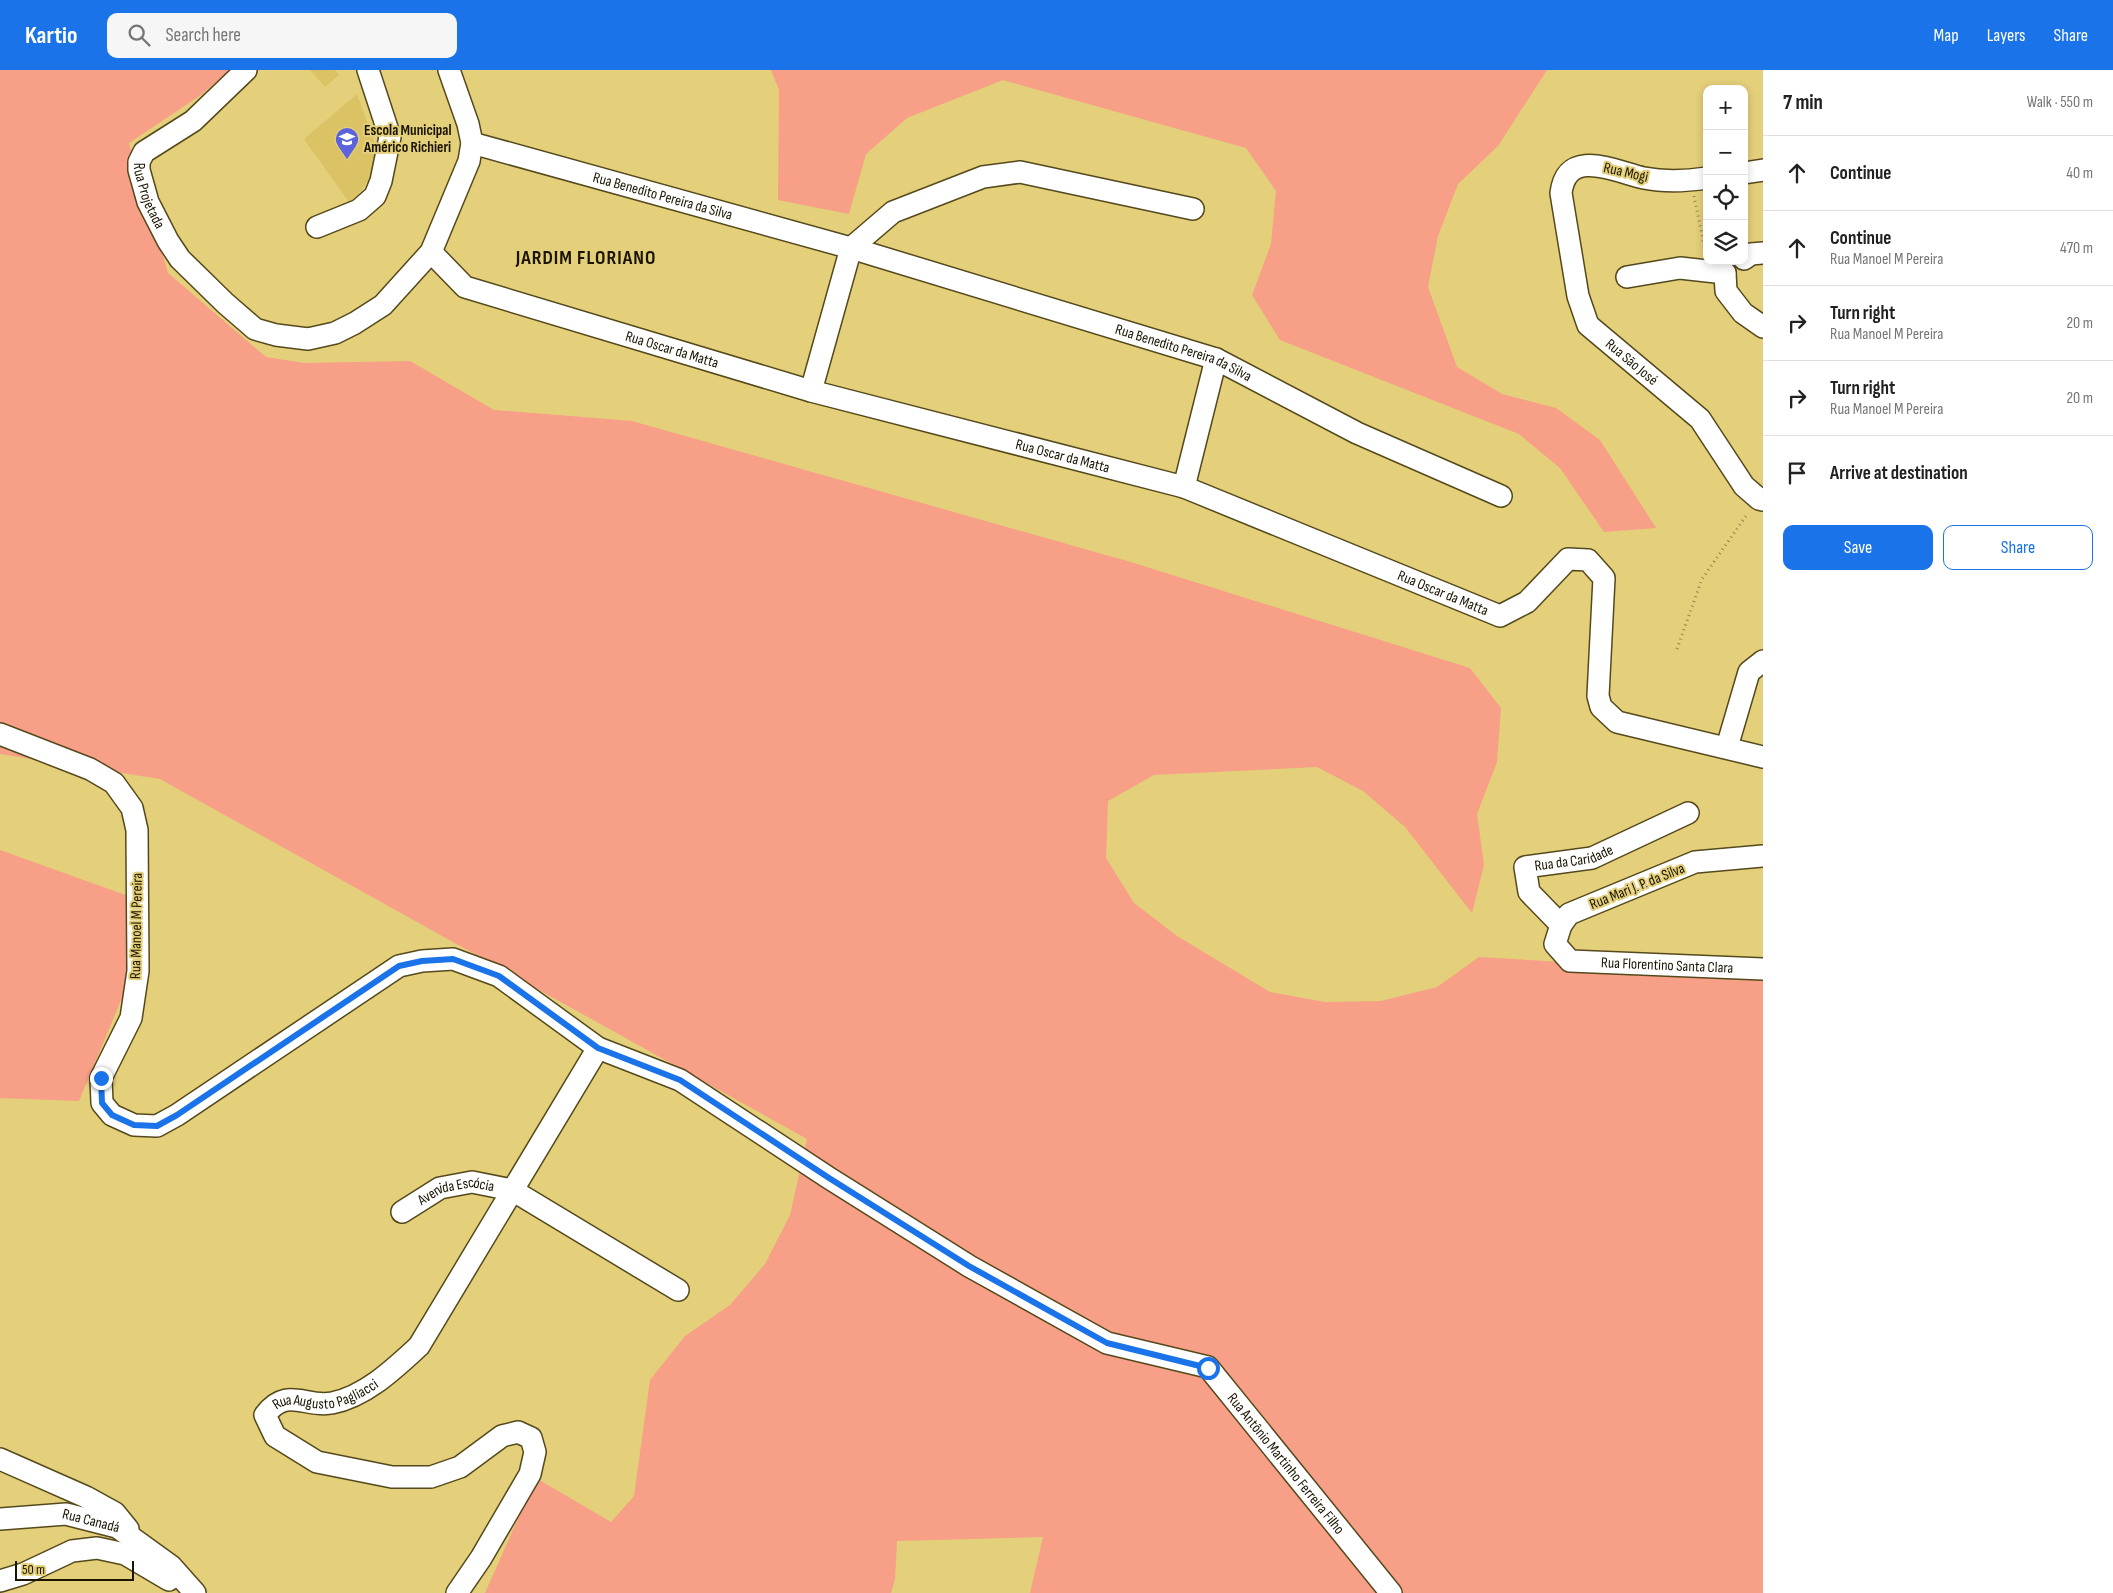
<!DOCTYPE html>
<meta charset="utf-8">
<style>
body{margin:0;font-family:"Sofia Sans Condensed",sans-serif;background:#f6f6f6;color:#222}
.controls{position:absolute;right:15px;top:15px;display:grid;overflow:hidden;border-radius:10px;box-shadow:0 2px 8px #0003}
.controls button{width:45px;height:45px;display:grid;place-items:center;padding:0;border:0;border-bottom:1px solid #e0e0e0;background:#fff;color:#222;font:25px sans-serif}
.scale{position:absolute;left:15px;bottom:12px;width:119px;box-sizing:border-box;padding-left:5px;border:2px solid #1a1400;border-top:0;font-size:14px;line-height:18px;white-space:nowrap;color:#1a1400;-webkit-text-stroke:4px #e4cf7a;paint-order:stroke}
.stop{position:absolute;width:15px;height:15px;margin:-11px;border:4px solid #1a73e8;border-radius:50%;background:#fff}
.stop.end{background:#1a73e8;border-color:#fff;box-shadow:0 1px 5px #0008}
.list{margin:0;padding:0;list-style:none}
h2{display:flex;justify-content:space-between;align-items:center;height:65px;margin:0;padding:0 20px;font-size:21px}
h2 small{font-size:16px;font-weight:400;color:#767676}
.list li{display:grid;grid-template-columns:32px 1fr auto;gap:15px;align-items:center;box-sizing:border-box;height:75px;padding:0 20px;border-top:1px solid #e0e0e0}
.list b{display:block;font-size:19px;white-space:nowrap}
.list p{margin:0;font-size:16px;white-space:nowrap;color:#767676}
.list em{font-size:16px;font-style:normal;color:#767676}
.actions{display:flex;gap:10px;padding:15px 20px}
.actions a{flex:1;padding:11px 0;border:1px solid #1a73e8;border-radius:10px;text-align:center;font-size:18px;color:#1a73e8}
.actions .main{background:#1a73e8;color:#fff}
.icon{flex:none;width:28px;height:28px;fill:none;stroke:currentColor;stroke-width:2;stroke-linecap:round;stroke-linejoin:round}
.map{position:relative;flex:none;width:1763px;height:1523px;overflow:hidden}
header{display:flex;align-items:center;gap:30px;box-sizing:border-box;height:70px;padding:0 25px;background:#1a73e8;color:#fff}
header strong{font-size:24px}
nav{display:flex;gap:28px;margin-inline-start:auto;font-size:18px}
.search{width:350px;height:45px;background:#f6f6f6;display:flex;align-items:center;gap:12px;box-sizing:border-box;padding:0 18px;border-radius:10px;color:#767676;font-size:19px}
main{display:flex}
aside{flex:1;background:#fff}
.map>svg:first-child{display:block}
.built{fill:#dac265}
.green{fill:#f79f87}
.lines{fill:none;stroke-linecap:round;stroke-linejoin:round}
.minor-casing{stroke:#54491c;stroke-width:24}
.path{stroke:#94854a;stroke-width:3;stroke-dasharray:1 4;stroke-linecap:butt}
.minor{stroke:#fff;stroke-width:21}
.route{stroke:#1a73e8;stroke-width:6}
.labels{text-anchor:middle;stroke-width:4;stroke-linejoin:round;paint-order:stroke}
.poi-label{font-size:15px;font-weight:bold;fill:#1a1400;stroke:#e4cf7a;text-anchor:start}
.street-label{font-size:15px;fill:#1a1400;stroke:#e4cf7a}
.district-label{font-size:20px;font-weight:bold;letter-spacing:1px;fill:#1a1400;stroke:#e4cf7a}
</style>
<header>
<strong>Kartio</strong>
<div class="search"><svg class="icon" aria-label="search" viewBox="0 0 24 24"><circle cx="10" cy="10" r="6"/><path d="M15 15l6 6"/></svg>Search here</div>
<nav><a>Map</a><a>Layers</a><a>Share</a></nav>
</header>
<main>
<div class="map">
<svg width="1763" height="1523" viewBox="0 0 1763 1523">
<rect width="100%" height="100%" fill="#e4cf7a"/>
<path class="built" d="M310,0H335L339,5L325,17Z
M357,24L376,76L373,103L361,121L349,132L304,69Z"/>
<path class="green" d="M0,0H230L201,25L129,73L168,203L266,287L304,293L410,291L494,340L632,351L1134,493L1470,598L1501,638L1497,692L1477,744L1484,795L1472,843L1405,757L1363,721L1317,697L1154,705L1108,731L1106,788L1134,833L1177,866L1270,922L1325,932L1381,931L1437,917L1479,887L1763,904V1523H1030L1043,1467L897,1471L895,1509L891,1523H485L536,1408L611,1452L634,1426L650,1310L685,1266L730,1235L765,1194L790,1145L807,1069L160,709L0,684Z
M771,0H1547L1498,76L1458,114L1438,166L1428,217L1457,297L1502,324L1556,338L1600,370L1656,458L1604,462L1560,398L1519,364L1280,270L1252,225L1271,174L1276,121L1246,78L1003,10L907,48L866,84L849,144L778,130L779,20Z
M0,780L131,827L134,899L79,1031L0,1028Z"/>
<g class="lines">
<g class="minor-casing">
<g id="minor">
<path id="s1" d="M246,0L193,51L144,82L139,92V100L148,132L168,171L180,189L225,233L255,259L276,265L308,269L335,263L355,253L383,235L431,182L469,91L472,73L468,54L449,0"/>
<path id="s2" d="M472,73L851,178L1216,289L1357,363L1501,426"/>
<path d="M1744,103L1763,100"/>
<path id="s3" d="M1707,108C1687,111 1664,112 1644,108C1616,102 1567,76 1561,123L1578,226L1588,255L1700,349L1744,416L1759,429L1763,430"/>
<path d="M317,157L359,140L375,126L381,111L390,67L368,0"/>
<path id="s4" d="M431,182L465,217L811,321L1184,417L1500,546L1527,532L1568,489L1588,490L1604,508L1598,626L1601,637L1617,652L1763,687"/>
<path d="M1744,189L1751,184L1763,183"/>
<path d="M1725,203L1726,221L1743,243L1763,257"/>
<path d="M1627,207L1680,198L1725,203"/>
<path d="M811,321L851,178L893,142L983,107L1020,102L1193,139"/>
<path d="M1184,417L1216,289"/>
<path id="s5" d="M0,664L90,699L114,713L132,738L137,760L138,901L131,948L101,1008L102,1033L112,1045L134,1055L157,1056L177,1045L399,896L422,891L453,889L499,906L598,978L680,1010L829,1108L969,1196L1107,1273L1208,1297L1391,1523"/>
<path d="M1727,677L1749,602L1763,591"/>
<path id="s6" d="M1763,786L1695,792L1569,844L1561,855L1555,874L1570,891L1763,899"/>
<path id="s7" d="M1561,855L1529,822L1525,797L1592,788L1688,743"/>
<path id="s8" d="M402,1142L440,1118L472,1112L512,1120L678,1220"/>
<path d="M0,1389L86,1427L115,1443L128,1459"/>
<path id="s9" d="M0,1449L66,1444L117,1457L171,1496L195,1523"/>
<path d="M0,1511L23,1504L72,1481L97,1478L125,1484L169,1510"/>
<path id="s10" d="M457,1523L481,1488L530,1404L535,1382L531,1368L518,1362L502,1366L460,1397L431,1407H392L317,1392L275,1366L265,1345C287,1316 305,1338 332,1333C366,1326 394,1299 419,1276L598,978"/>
</g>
</g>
<path class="path" d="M1694,126L1706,184
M1677,579L1702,509L1748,443"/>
<use href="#minor" class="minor"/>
</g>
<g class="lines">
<path class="route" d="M101,1008L102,1033L112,1045L134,1055L157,1056L177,1045L399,896L422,891L453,889L499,906L598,978L680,1010L829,1108L969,1196L1107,1273L1208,1298"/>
</g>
<defs>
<g id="school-pin" transform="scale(1.25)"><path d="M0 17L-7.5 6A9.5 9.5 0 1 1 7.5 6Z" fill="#5b64db" stroke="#e4cf7a"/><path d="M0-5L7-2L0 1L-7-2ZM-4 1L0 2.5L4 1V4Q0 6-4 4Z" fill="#fff"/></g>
</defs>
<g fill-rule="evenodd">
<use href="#school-pin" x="347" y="69"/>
</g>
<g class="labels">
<g class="poi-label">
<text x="364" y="65">Escola Municipal<tspan x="364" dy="17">Américo Richieri</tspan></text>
</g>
<g class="street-label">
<text transform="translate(1626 102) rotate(13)" y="5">Rua Mogi</text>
<text dy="5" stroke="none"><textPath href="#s1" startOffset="178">Rua Projetada</textPath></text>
<text dy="5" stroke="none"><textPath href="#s2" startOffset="198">Rua Benedito Pereira da Silva</textPath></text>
<text dy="5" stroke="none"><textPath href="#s4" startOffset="265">Rua Oscar da Matta</textPath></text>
<text dy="5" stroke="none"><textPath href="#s2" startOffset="742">Rua Benedito Pereira da Silva</textPath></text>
<text dy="5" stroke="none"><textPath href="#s3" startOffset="356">Rua São José</textPath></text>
<text dy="5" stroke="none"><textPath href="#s4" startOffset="670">Rua Oscar da Matta</textPath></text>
<text dy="5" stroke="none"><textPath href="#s4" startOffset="1075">Rua Oscar da Matta</textPath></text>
<text dy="5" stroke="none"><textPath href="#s7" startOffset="121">Rua da Caridade</textPath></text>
<text transform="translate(1637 816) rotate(-22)" y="5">Rua Mari J. P. da Silva</text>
<text transform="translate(136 856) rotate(-89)" y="5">Rua Manoel M Pereira</text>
<text dy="5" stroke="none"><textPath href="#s6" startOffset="358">Rua Florentino Santa Clara</textPath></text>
<text dy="5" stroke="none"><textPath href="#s8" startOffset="60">Avenida Escócia</textPath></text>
<text dy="5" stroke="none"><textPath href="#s10" startOffset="546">Rua Augusto Pagliacci</textPath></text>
<text dy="5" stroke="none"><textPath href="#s5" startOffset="1855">Rua Antônio Martinho Ferreira Filho</textPath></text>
<text dy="5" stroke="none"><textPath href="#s9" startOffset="92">Rua Canadá</textPath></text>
</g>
<g class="district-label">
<text x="586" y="194">JARDIM FLORIANO</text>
</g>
</g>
</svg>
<div class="controls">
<button>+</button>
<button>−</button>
<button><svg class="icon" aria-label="locate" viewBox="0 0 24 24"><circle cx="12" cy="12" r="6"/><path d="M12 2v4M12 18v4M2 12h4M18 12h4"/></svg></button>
<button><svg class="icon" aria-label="layers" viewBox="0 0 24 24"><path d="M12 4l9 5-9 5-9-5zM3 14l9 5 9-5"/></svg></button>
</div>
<div class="scale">50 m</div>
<div class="stop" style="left:1208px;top:1298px"></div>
<div class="stop end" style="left:101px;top:1008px"></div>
</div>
<aside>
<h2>7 min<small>Walk · 550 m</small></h2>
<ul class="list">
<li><svg class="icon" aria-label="ahead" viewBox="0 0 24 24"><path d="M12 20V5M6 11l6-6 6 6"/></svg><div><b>Continue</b></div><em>40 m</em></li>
<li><svg class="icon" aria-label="ahead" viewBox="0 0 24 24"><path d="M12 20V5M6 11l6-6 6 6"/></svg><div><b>Continue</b><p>Rua Manoel M Pereira</p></div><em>470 m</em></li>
<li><svg class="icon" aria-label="right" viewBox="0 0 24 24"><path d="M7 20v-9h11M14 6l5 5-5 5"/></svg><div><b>Turn right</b><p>Rua Manoel M Pereira</p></div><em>20 m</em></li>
<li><svg class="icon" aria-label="right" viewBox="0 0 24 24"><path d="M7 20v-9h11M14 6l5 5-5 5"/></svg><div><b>Turn right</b><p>Rua Manoel M Pereira</p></div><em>20 m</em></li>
<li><svg class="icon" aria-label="arrive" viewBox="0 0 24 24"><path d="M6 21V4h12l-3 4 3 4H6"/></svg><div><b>Arrive at destination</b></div></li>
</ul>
<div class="actions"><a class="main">Save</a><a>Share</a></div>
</aside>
</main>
